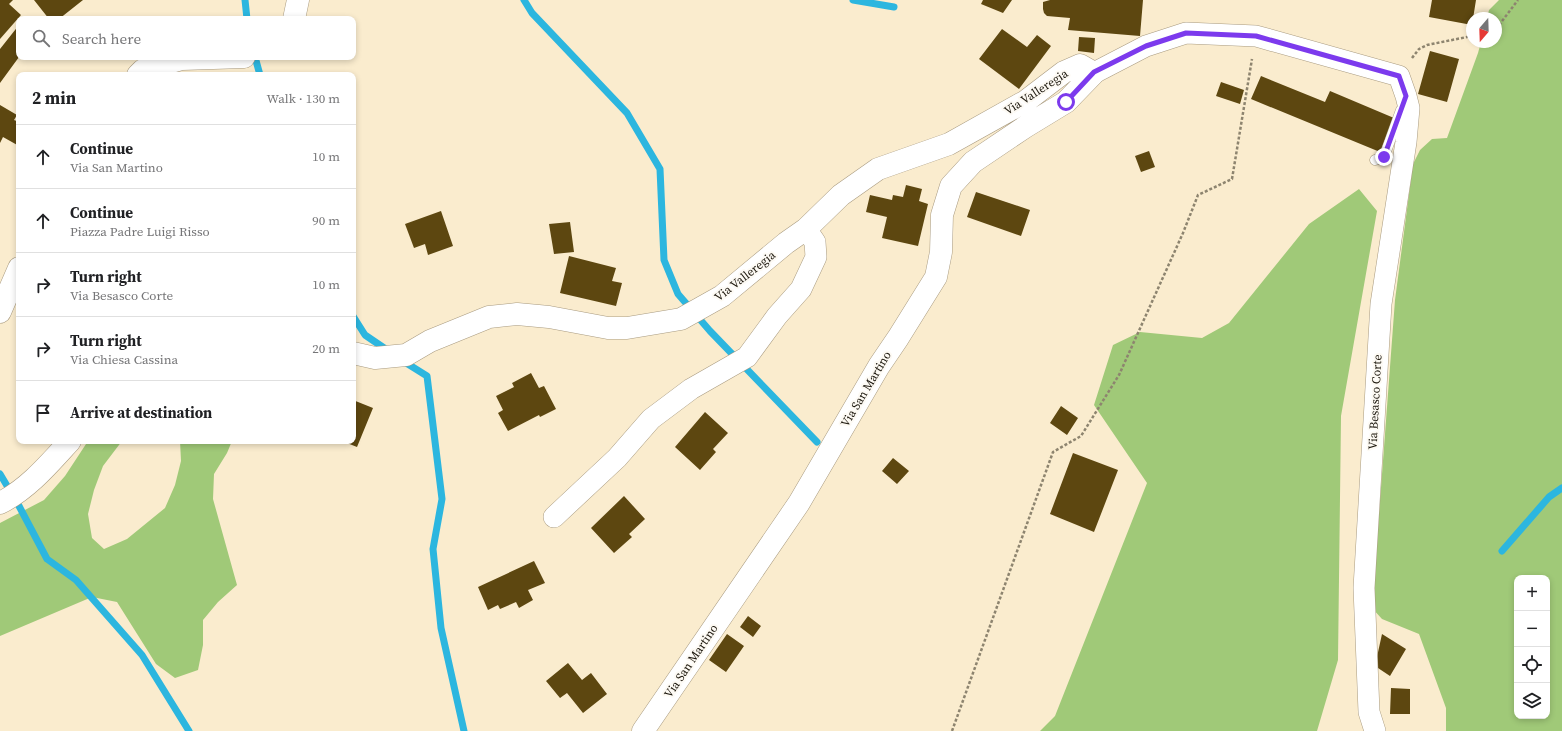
<!DOCTYPE html>
<meta charset="utf-8">
<style>
body{margin:0;font-family:"Source Serif 4",serif;background:#f2f2f2;color:#202124}
.controls{position:absolute;right:12px;bottom:12px;display:grid;overflow:hidden;border-radius:8px;box-shadow:0 2px 6px #0003}
.controls button{width:36px;height:36px;display:grid;place-items:center;padding:0;border:0;border-bottom:1px solid #e0e0e0;background:#fff;color:#202124;font:20px sans-serif}
.compass{position:absolute;left:1466px;top:12px;width:36px;height:36px;border-radius:50%;background:#fff;box-shadow:0 2px 6px #0003;rotate:199deg}
.stop{position:absolute;width:12px;height:12px;margin:-9px;border:3px solid #7c3aed;border-radius:50%;background:#fff}
.stop.end{background:#7c3aed;border-color:#fff;box-shadow:0 1px 4px #0008}
.list{margin:0;padding:0;list-style:none}
h2{display:flex;justify-content:space-between;align-items:center;height:52px;margin:0;padding:0 16px;font-size:17px}
h2 small{font-size:13px;font-weight:400;color:#757577}
.list li{display:grid;grid-template-columns:26px 1fr auto;gap:12px;align-items:center;box-sizing:border-box;height:64px;padding:0 16px;border-top:1px solid #e0e0e0}
.list b{display:block;font-size:15px;white-space:nowrap}
.list p{margin:0;font-size:13px;white-space:nowrap;color:#757577}
.list em{font-size:13px;font-style:normal;color:#757577}
.icon{flex:none;width:22px;height:22px;fill:none;stroke:currentColor;stroke-width:2;stroke-linecap:round;stroke-linejoin:round}
.map{position:relative;flex:none;width:1562px;height:731px;overflow:hidden}
.search{position:absolute;background:#fff;box-shadow:0 2px 6px #0003;left:16px;top:16px;width:340px;height:44px;display:flex;align-items:center;gap:10px;box-sizing:border-box;padding:0 14px;border-radius:8px;color:#757577;font-size:15px}
.panel{position:absolute;background:#fff;box-shadow:0 2px 6px #0003;left:16px;top:72px;width:340px;height:372px;border-radius:8px}
.map>svg:first-child{display:block}
.green{fill:#a0c978;fill-rule:evenodd}
.lines{fill:none;stroke-linecap:round;stroke-linejoin:round}
.stream{stroke:#2cb6df;stroke-width:7}
.building{fill:#5d4710}
.service-casing{stroke:#a99b80;stroke-width:11}
.minor-casing{stroke:#a99b80;stroke-width:22}
.tertiary-casing{stroke:#a99b80;stroke-width:23}
.path{stroke:#8d846f;stroke-width:2.5;stroke-dasharray:3 2;stroke-linecap:butt}
.service{stroke:#fff;stroke-width:10}
.minor{stroke:#fff;stroke-width:21}
.tertiary{stroke:#fff;stroke-width:22}
.route{stroke:#7c3aed;stroke-width:5}
.labels{text-anchor:middle;stroke-width:4;stroke-linejoin:round;paint-order:stroke}
.street-label{font-size:12px;fill:#1c170d;stroke:#fdfaf4}
</style>
<div class="map">
<svg width="1562" height="731" viewBox="0 0 1562 731">
<rect width="100%" height="100%" fill="#faecce"/>
<path class="green" d="M1499,0H1562V731H1446V708L1419,634L1382,619L1372,608L1395,300L1413,164L1420,150L1432,139L1447,138L1478,53L1481,42H1496V18H1487L1489,10ZM1517,578H1547V716H1517Z
M1359,189L1377,211L1341,416L1338,660L1317,731H1040L1055,716L1147,483L1094,405L1113,345L1140,332L1202,338L1229,323L1309,224Z
M88,441H122L103,466L94,490L88,514L92,538L104,549L127,539L165,508L175,485L181,461L180,441H232L227,453L214,474L213,499L237,585L218,602L203,620V645L198,670L175,678L156,664L117,602L92,597L0,636V523L44,500L65,476Z"/>
<g class="lines">
<path class="stream" d="M245,0L247,19
M524,0L532,13L627,113L660,169L664,260L678,294L710,331L817,442
M853,0L894,7
M255,57L260,75
M353,316L365,335L390,352
M403,361L427,376L442,499L433,549L441,628L464,731
M0,474L19,506L47,559L76,580L142,655L189,731
M1502,551L1549,497L1562,488"/>
</g>
<path class="building" d="M0,0H13L9,4L21,15L0,39Z
M34,0H83L59,19H49Z
M983,0H1012L1003,13L981,4Z
M1050,0H1143L1140,36L1068,30L1070,18L1047,16L1044,13L1043,9V2Z
M1432,0H1476L1472,25L1429,17Z
M19,25V57L0,83V49Z
M1002,29L1027,47L1037,35L1051,46L1019,89L979,59Z
M1079,37L1095,38L1094,53L1078,51Z
M1430,51L1459,59L1447,102L1418,94Z
M1261,76L1325,102L1330,91L1394,118L1380,152L1251,99Z
M1221,82L1244,90L1240,104L1216,96Z
M0,105L17,115L14,120L19,122V146L3,137L0,143Z
M1149,151L1155,167L1141,172L1135,156Z
M906,185L922,189L919,201L928,204L918,246L882,238L887,217L866,212L870,195L892,200L893,195L903,197Z
M976,192L1030,210L1021,236L967,217Z
M441,211L453,246L428,255L425,244L414,248L405,224Z
M570,222L574,252L554,254L549,224Z
M569,256L616,268L612,281L622,283L616,306L560,293Z
M531,373L539,388L544,386L556,409L540,417L539,415L508,431L498,413L503,410L496,396L514,387L512,383Z
M353,400L373,408L357,447L342,441H353Z
M1061,406L1078,418L1067,435L1050,423Z
M705,412L728,433L713,449L716,452L700,470L675,447Z
M1073,453L1118,470L1094,532L1050,514Z
M893,458L909,471L897,484L882,471Z
M624,496L645,519L629,534L632,537L614,553L591,528Z
M534,561L545,583L528,590L533,600L519,608L516,602L500,609L498,605L488,610L478,587Z
M748,616L761,626L753,637L740,627Z
M727,634L744,646L726,672L709,660Z
M1382,634L1406,649L1390,676L1375,666Z
M568,663L582,680L591,673L607,694L583,713L567,693L560,698L546,681Z
M1391,688L1410,689V714H1390Z"/>
<g class="lines">
<g class="service-casing">
<path id="service" d="M1375,160L1384,157L1401,110"/>
</g>
<g class="minor-casing">
<path id="minor" d="M1094,73L1146,46L1186,33L1256,36L1399,76L1406,96L1409,108L1406,142L1381,304L1364,588L1369,712L1375,731
M554,517L617,458L651,419L691,389L747,357L777,316L801,289L816,257L815,242L806,229"/>
</g>
<g class="tertiary-casing">
<path id="tertiary" d="M294,19L298,0
M138,75L143,70L182,59L244,57
M0,312L19,268
M353,353L375,358L406,355L430,341L489,317L517,314L549,317L608,328H627L681,319L722,296L786,243L806,229L841,195L878,169L949,144L1026,101L1064,72L1080,65L1094,73L1066,102L1025,127L973,162L951,186L942,215L941,252L936,277L898,338L879,366L799,503L643,731
M0,503C28,489 49,464 70,441"/>
</g>
<path class="path" d="M1496,29L1518,0
M1412,58L1419,49L1427,45L1472,36
M952,731L1053,452L1081,436L1119,375L1183,233L1198,195L1232,179L1252,59"/>
<use href="#service" class="service"/>
<use href="#minor" class="minor"/>
<use href="#tertiary" class="tertiary"/>
</g>
<g class="lines">
<path class="route" d="M1066,102L1094,72L1146,46L1186,33L1256,36L1399,76L1406,96L1384,157"/>
</g>
<g class="labels">
<g class="street-label">
<text transform="translate(1036 92) rotate(-33)" y="4">Via Valleregia</text>
<text transform="translate(745 276) rotate(-38)" y="4">Via Valleregia</text>
<text transform="translate(866 389) rotate(-59)" y="4">Via San Martino</text>
<text transform="translate(1375 402) rotate(-87)" y="4">Via Besasco Corte</text>
<text transform="translate(691 661) rotate(-56)" y="4">Via San Martino</text>
</g>
</g>
</svg>
<div class="controls">
<button>+</button>
<button>−</button>
<button><svg class="icon" aria-label="locate" viewBox="0 0 24 24"><circle cx="12" cy="12" r="6"/><path d="M12 2v4M12 18v4M2 12h4M18 12h4"/></svg></button>
<button><svg class="icon" aria-label="layers" viewBox="0 0 24 24"><path d="M12 4l9 5-9 5-9-5zM3 14l9 5 9-5"/></svg></button>
</div>
<svg class="compass" viewBox="-18 -18 36 36"><path d="M0-13l5 13h-10z" fill="#e53935"/><path d="M0 13l5-13h-10z" fill="#757577"/></svg>
<div class="stop" style="left:1066px;top:102px"></div>
<div class="stop end" style="left:1384px;top:157px"></div>
<div class="search"><svg class="icon" aria-label="search" viewBox="0 0 24 24"><circle cx="10" cy="10" r="6"/><path d="M15 15l6 6"/></svg>Search here</div>
<section class="panel">
<h2>2 min<small>Walk · 130 m</small></h2>
<ul class="list">
<li><svg class="icon" aria-label="ahead" viewBox="0 0 24 24"><path d="M12 20V5M6 11l6-6 6 6"/></svg><div><b>Continue</b><p>Via San Martino</p></div><em>10 m</em></li>
<li><svg class="icon" aria-label="ahead" viewBox="0 0 24 24"><path d="M12 20V5M6 11l6-6 6 6"/></svg><div><b>Continue</b><p>Piazza Padre Luigi Risso</p></div><em>90 m</em></li>
<li><svg class="icon" aria-label="right" viewBox="0 0 24 24"><path d="M7 20v-9h11M14 6l5 5-5 5"/></svg><div><b>Turn right</b><p>Via Besasco Corte</p></div><em>10 m</em></li>
<li><svg class="icon" aria-label="right" viewBox="0 0 24 24"><path d="M7 20v-9h11M14 6l5 5-5 5"/></svg><div><b>Turn right</b><p>Via Chiesa Cassina</p></div><em>20 m</em></li>
<li><svg class="icon" aria-label="arrive" viewBox="0 0 24 24"><path d="M6 21V4h12l-3 4 3 4H6"/></svg><div><b>Arrive at destination</b></div></li>
</ul>
</section>
</div>
